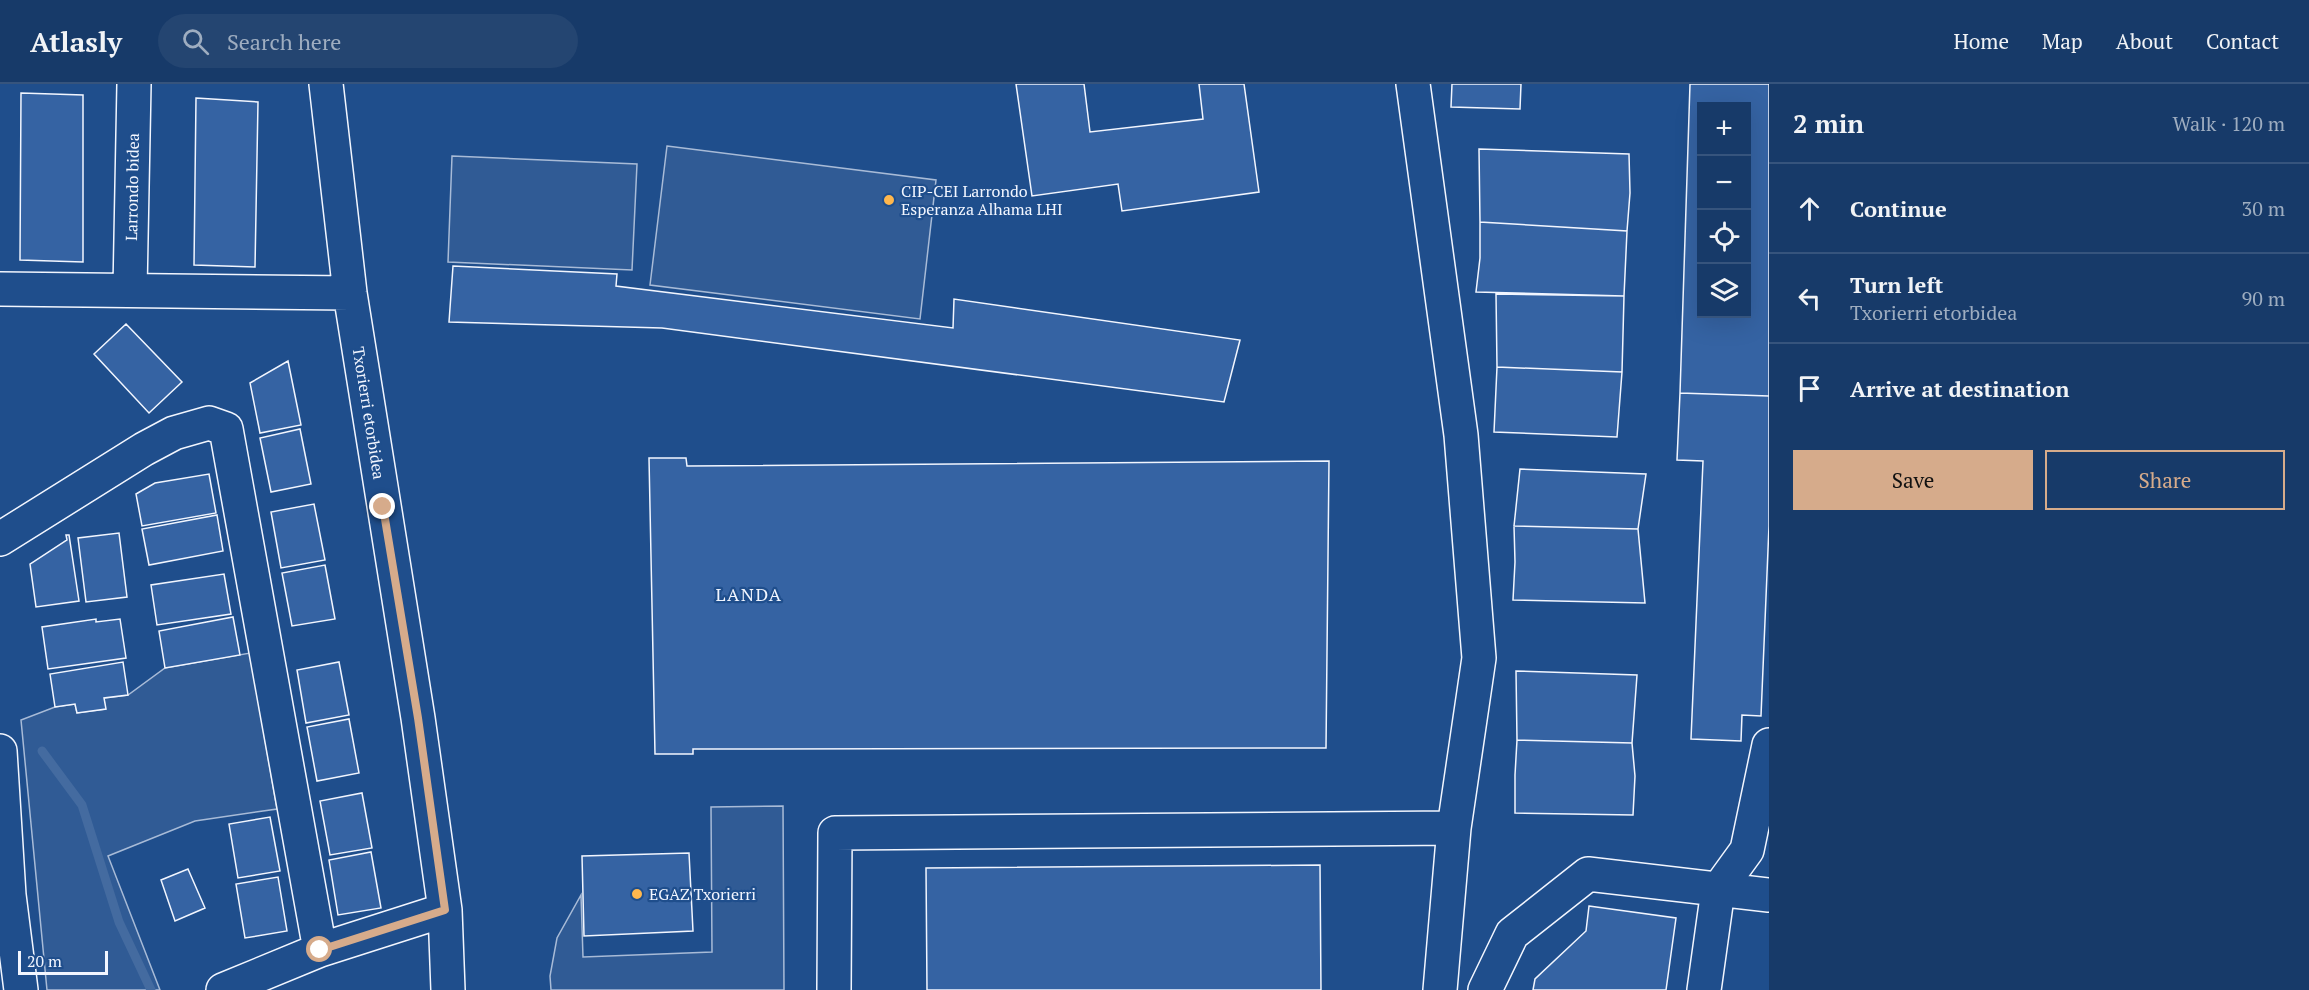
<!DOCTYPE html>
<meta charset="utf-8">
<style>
body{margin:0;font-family:"PT Serif",serif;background:#244571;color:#f1f3f6}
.controls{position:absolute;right:18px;top:18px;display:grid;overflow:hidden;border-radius:0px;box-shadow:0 6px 24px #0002}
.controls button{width:54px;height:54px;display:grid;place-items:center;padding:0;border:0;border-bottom:2px solid #36547d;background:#173a69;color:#f1f3f6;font:30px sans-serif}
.scale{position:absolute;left:18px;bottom:15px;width:90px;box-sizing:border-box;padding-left:6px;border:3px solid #f2f6ff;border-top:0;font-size:16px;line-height:21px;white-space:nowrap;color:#f2f6ff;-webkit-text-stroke:4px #1f4e8c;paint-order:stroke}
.stop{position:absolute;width:18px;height:18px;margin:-14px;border:4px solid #d6ab8b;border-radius:50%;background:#fff}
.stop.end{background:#d6ab8b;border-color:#fff;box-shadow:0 2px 6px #0008}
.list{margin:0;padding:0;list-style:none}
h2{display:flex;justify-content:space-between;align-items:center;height:78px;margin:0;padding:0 24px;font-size:26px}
h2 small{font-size:20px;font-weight:400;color:#9eadc0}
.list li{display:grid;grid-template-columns:39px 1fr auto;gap:18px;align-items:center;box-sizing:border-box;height:90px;padding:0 24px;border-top:2px solid #36547d}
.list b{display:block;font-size:22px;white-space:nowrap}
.list p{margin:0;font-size:20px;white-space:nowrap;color:#9eadc0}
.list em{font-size:20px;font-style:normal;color:#9eadc0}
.actions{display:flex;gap:12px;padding:18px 24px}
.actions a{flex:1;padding:14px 0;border:2px solid #d6ab8b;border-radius:0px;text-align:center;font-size:21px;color:#d6ab8b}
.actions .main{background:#d6ab8b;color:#111}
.icon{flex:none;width:33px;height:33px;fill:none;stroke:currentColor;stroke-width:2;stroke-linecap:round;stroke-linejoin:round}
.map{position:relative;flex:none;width:1769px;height:906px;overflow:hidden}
header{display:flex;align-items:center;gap:36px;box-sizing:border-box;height:84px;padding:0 30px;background:#173a69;border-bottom:2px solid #36547d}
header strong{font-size:28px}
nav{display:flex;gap:33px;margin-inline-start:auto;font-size:21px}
.search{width:420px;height:54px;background:#244571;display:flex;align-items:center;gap:15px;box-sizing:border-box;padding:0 21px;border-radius:33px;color:#9eadc0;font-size:22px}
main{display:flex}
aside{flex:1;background:#173a69}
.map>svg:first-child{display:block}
.built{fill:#305b95;stroke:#a8bbd7;stroke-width:1.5}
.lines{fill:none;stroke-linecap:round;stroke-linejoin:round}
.stream{stroke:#446ba0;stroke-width:9}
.building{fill:#3563a3;stroke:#f2f6ff;stroke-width:1.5;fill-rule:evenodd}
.minor-casing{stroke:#f2f6ff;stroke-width:36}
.minor{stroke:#1f4e8c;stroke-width:33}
.route{stroke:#d6ab8b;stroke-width:8}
.poi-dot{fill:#ffb74d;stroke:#1f4e8c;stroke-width:2}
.labels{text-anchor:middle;stroke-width:4.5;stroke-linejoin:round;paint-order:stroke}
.street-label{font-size:16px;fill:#f2f6ff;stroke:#1f4e8c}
.poi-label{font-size:16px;fill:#f2f6ff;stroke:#1f4e8c;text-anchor:start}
.neighbourhood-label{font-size:18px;letter-spacing:1.5px;fill:#f2f6ff;stroke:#1f4e8c}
</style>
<header>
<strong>Atlasly</strong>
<div class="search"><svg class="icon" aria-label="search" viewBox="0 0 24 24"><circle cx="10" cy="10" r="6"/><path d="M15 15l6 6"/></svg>Search here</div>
<nav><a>Home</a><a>Map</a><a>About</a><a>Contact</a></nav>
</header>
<main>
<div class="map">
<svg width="1769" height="906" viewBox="0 0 1769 906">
<rect width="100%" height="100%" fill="#1f4e8c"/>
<path class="built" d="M667,62L936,96L920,235L650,201Z
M452,72L637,80L632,186L448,178Z
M250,569L277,725L195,737L108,772L160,906H47L21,636L55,623L75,620L77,629L105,625L104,614L128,611L165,584Z
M783,722L784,906H551L550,892L557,854L581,811L583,873L712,868L711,723Z"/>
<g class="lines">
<path class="stream" d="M42,667L82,721L119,838L151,906"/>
</g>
<path class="building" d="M1016,0H1084L1090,48L1203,35L1199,0H1244L1259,108L1122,127L1118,100L1032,112Z
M1452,0H1521L1520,25L1451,23Z
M1690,0H1769V312L1680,309ZM1702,22H1746V230H1702Z
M21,9L83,11V178L20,176Z
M196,14L258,18L255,183L194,181Z
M1479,65L1629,70L1630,109L1627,147L1480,138Z
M1480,138L1627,147L1624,212L1476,208L1480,174Z
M453,182L617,190L616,202L953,244L954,215L1240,256L1224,318L662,244L449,238Z
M1496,210L1624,212L1622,288L1497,283Z
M126,240L182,298L149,329L94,270Z
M288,277L301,341L260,349L250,299Z
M1497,283L1622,288L1617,353L1494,348Z
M1680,309L1769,312V442L1761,632L1742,631L1741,657L1691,655L1703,377L1677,376Z
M300,345L311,400L271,408L260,354Z
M649,374H686L687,382L1329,377L1326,664L693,665V670H655Z
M1520,385L1646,390L1638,445L1514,442Z
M209,390L216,429L142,442L136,410L155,399Z
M314,420L325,476L281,484L271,428Z
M217,431L223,467L149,481L142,445Z
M1514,442L1638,445L1645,519L1513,516L1515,478Z
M119,449L127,513L86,518L78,454Z
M66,451H69L79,517L36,523L30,480L67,456Z
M325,481L335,535L292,542L282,489Z
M224,490L231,530L157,541L151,501Z
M233,533L240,571L165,584L159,547Z
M96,535V538L120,535L126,574L48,585L42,543Z
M123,578L128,611L104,614L106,625L77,629L75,620L55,623L50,590Z
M339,578L349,631L306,639L297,586Z
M1516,587L1637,591L1632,659L1517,656Z
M349,635L359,689L317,697L307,643Z
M1517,656L1632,659L1635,692L1633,731L1515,729V691Z
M362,709L372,764L330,771L320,717Z
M270,733L280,787L238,794L229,740Z
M371,768L381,824L338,831L329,776Z
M689,769L693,847L584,852L582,772Z
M1320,781L1321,906H927L926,784Z
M188,785L205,824L175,837L161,796Z
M278,793L287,847L245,854L236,800Z
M1589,822L1676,834L1666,906H1533L1535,895L1586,847Z"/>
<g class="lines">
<g class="minor-casing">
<path id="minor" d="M326,0L350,209L418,634L445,826L448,906
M1413,0L1461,351L1479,574L1454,744L1440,906
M0,205L350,209
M130,206L134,0
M0,455L144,365L174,349L209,339L226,345L320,866
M0,667L9,811L21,906
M223,906L320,866L445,826
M834,906L835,749L1454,744
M1485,906L1512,850L1588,790L1769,811
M1704,906L1718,806L1747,766L1769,661"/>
</g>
<use href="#minor" class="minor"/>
</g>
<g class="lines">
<path class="route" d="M320,866L445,826L418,634L383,423"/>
</g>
<g class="poi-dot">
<circle cx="889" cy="116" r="6"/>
<circle cx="637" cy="810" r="6"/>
</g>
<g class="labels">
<g class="street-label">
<text transform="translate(132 103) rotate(-89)" y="6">Larrondo bidea</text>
<text transform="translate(369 329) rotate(81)" y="6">Txorierri etorbidea</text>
</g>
<g class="poi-label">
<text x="901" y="113">CIP-CEI Larrondo<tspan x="901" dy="18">Esperanza Alhama LHI</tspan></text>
<text x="649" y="816">EGAZ Txorierri</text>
</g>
<g class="neighbourhood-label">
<text x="749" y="517">LANDA</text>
</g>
</g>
</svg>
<div class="controls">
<button>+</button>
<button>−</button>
<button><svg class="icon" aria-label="locate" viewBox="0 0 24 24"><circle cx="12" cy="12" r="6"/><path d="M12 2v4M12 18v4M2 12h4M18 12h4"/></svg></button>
<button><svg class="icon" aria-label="layers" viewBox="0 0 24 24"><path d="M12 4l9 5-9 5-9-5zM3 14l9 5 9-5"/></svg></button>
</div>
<div class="scale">20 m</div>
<div class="stop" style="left:320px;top:866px"></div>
<div class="stop end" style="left:383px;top:423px"></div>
</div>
<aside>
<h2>2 min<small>Walk · 120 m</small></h2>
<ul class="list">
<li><svg class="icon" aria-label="ahead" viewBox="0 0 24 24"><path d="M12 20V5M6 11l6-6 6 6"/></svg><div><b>Continue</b></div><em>30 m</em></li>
<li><svg class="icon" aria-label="left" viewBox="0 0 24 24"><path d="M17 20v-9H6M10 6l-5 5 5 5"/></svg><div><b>Turn left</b><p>Txorierri etorbidea</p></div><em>90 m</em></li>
<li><svg class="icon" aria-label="arrive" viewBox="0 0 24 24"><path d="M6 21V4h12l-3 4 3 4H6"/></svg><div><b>Arrive at destination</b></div></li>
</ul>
<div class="actions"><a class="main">Save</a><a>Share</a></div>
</aside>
</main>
